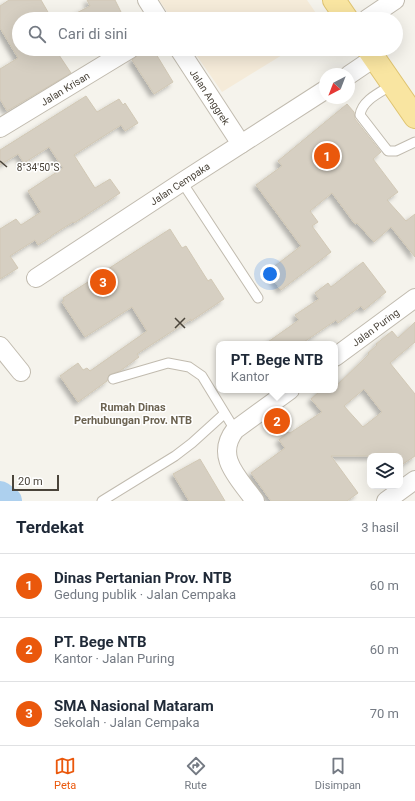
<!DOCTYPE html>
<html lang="id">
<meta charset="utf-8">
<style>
body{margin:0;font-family:Roboto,sans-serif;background:#f2f2f3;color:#1f2937}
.controls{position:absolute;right:12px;bottom:12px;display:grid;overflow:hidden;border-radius:8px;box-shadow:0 4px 16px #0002}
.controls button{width:36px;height:36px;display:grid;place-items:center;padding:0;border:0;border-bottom:1px solid #e0e1e3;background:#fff;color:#1f2937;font:20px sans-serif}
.compass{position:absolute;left:319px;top:68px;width:36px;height:36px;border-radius:50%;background:#fff;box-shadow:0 4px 16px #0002;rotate:222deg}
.scale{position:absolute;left:12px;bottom:10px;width:47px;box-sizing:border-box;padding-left:4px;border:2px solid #4a443a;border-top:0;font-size:11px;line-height:14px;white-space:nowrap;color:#4a443a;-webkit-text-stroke:3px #fff;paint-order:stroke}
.you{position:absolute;left:270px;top:274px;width:14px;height:14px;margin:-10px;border:3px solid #fff;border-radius:50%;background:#1a73e8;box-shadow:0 0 0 6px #1a73e833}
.badge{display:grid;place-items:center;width:26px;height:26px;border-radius:50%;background:#ea580c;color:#fff;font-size:13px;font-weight:700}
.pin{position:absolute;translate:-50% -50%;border:2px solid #fff;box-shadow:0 1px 4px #0006}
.popup{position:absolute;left:216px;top:341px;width:122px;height:52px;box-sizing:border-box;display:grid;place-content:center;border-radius:8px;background:#fff;filter:drop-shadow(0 1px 3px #0005);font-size:13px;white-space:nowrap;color:#747a83}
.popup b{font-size:15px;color:#1f2937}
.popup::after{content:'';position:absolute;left:50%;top:100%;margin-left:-8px;border:8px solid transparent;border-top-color:#fff}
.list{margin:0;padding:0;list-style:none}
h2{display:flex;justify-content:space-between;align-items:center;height:52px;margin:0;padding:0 16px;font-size:17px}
h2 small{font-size:13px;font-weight:400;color:#747a83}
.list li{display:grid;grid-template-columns:26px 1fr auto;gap:12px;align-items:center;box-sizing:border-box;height:64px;padding:0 16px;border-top:1px solid #e0e1e3}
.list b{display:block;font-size:15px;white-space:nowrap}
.list p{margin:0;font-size:13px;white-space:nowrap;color:#747a83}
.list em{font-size:13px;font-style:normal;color:#747a83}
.icon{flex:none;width:22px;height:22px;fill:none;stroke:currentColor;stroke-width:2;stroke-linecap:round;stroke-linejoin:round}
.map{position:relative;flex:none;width:415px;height:501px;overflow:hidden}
.search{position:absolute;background:#fff;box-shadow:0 4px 16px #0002;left:12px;right:12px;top:12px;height:44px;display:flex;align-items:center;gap:10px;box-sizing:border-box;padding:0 14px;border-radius:22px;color:#747a83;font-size:15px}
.sheet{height:244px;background:#fff}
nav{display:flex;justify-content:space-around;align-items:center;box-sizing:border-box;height:56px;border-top:1px solid #e0e1e3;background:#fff;font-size:11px;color:#747a83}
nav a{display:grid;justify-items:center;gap:2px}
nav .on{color:#ea580c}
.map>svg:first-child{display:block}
.commercial{fill:#f5ebd9}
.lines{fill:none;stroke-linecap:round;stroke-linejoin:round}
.river{stroke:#add0ee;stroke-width:28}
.building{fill:#d6cfc2;stroke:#d1c8b5;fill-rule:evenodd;filter:url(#shadow)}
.service-casing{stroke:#c1bbaf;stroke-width:11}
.minor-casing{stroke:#c1bbaf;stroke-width:20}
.primary-casing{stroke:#dfc471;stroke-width:24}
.service{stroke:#fff;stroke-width:9}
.minor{stroke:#fff;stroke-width:18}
.primary{stroke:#f9e5a1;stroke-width:22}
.ticks{fill:none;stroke:#4a443a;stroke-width:1.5}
.labels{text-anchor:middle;stroke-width:3;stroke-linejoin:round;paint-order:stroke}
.street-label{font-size:10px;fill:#4a443a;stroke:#fff}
.neighbourhood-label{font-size:11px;font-weight:bold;fill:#6c6351;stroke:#fff}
.ticks-label{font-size:10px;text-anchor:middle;fill:#4a443a;stroke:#fff;stroke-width:3;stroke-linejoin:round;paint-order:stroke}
</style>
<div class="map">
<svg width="415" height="501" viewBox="0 0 415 501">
<defs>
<filter id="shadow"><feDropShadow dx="-3.5" dy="3.5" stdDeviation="2" flood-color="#0004"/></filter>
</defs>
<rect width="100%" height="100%" fill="#f5f3ec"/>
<path class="commercial" d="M159,0H307L320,19H172Z
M192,49H292L222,92Z"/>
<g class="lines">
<path class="river" d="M0,495L8,501"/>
</g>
<path class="building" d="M9,0H41L52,19H19V49H55L71,73L7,111L0,99V69L18,58L0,28V6Z
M87,0H115L121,12L106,19H65L90,6Z
M140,49H153L173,82L154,94L132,60L139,54Z
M86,96L97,112L119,99L123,105L125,103L138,123L125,131L121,125L74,155L95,188L110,179L120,193L74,223L73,222L51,236V237L38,245L35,240L10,256L18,268L0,279V229L16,219L21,225L41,212L28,191L63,168L49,147L24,163L18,154L0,165V150Z
M347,104L354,112L355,119L381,152L373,159L398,192L387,200L406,221L415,214V257L391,227L374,242L357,223L355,224L332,193L310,211L318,222L312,226L331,252L281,290L267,272L301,246L256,185L282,166L278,161Z
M170,229L182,248L186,246L208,281L211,279L224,299L191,321V319L137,354L139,357L120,371L109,375L107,381L78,402L60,376L78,363L83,370L87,368L90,371L147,331L132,307L85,337L62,302L64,301L63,298Z
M363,262L386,292L364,310L361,306L338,323L336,320L301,344H265L299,320L295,315L319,299L315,293L328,283L331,287Z
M415,322V342L390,363L415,394V456L400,466V456H331L358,493L347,501H271L251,473L285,448L279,440L288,432L290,433L322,412L311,399L321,390H335V387L369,354L368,353L377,345L376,344L392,331L398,338ZM364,389L382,412L363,427L344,406Z
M200,459L225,501H189L173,474Z"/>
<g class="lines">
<g class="service-casing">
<path id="service" d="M392,85C381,92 362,100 360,115L384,146L388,151H396L415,142
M182,182L258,298
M113,379L168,363L189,367L202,376L235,430
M102,501L175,456L192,443L224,414"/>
</g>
<g class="minor-casing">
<g id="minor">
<path d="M147,0L159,19"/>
<path d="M367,19L395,0"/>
<path id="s1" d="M179,49L241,144"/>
<path d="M349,75L374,58"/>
<path id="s2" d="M0,128L130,49"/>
<path id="s3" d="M36,278L182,182L325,90"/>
<path d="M0,346L21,372"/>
<path id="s4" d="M335,357L415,298"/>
<path d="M255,501C239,478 214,457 235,430L290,390"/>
<path d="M386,501L415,480"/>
</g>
</g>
<g class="primary-casing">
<path id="primary" d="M334,0L347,19
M368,49L415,117"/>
</g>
<use href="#service" class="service"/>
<use href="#minor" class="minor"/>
<use href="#primary" class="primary"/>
</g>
<path class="ticks" d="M0,161L7,167M175,318L185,328M175,328L185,318"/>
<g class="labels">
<g class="street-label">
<text dy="4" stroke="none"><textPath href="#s2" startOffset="76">Jalan Krisan</textPath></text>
<text dy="4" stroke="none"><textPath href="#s1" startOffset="57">Jalan Anggrek</textPath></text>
<text dy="4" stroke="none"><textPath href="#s3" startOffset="172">Jalan Cempaka</textPath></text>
<text dy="4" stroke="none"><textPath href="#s4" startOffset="50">Jalan Puring</textPath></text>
</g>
<g class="neighbourhood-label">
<text x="133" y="411">Rumah Dinas<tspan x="133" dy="13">Perhubungan Prov. NTB</tspan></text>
</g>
</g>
<g class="ticks-label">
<text x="38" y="171">8°34'50"S</text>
</g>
</svg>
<div class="controls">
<button><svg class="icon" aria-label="layers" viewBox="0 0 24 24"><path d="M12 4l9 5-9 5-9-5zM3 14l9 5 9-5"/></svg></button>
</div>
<svg class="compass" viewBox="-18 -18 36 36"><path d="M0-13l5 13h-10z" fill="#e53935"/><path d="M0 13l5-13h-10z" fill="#747a83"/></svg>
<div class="scale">20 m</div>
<div class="you"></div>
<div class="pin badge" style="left:327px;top:156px">1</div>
<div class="pin badge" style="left:277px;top:421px">2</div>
<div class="popup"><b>PT. Bege NTB</b>Kantor</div>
<div class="pin badge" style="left:103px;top:282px">3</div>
<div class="search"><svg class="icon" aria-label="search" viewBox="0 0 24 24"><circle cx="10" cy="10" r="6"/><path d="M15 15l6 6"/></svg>Cari di sini</div>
</div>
<section class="sheet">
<h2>Terdekat<small>3 hasil</small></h2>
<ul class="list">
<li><span class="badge">1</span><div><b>Dinas Pertanian Prov. NTB</b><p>Gedung publik · Jalan Cempaka</p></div><em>60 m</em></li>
<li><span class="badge">2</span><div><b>PT. Bege NTB</b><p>Kantor · Jalan Puring</p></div><em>60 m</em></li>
<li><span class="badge">3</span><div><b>SMA Nasional Mataram</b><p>Sekolah · Jalan Cempaka</p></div><em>70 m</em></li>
</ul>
</section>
<nav>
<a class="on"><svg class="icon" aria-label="map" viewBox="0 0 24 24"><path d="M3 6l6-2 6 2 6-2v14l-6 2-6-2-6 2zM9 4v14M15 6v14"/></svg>Peta</a>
<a><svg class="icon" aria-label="directions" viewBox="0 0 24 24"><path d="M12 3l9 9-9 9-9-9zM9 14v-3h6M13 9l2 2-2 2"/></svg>Rute</a>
<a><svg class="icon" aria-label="saved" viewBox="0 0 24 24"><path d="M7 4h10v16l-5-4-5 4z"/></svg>Disimpan</a>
</nav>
